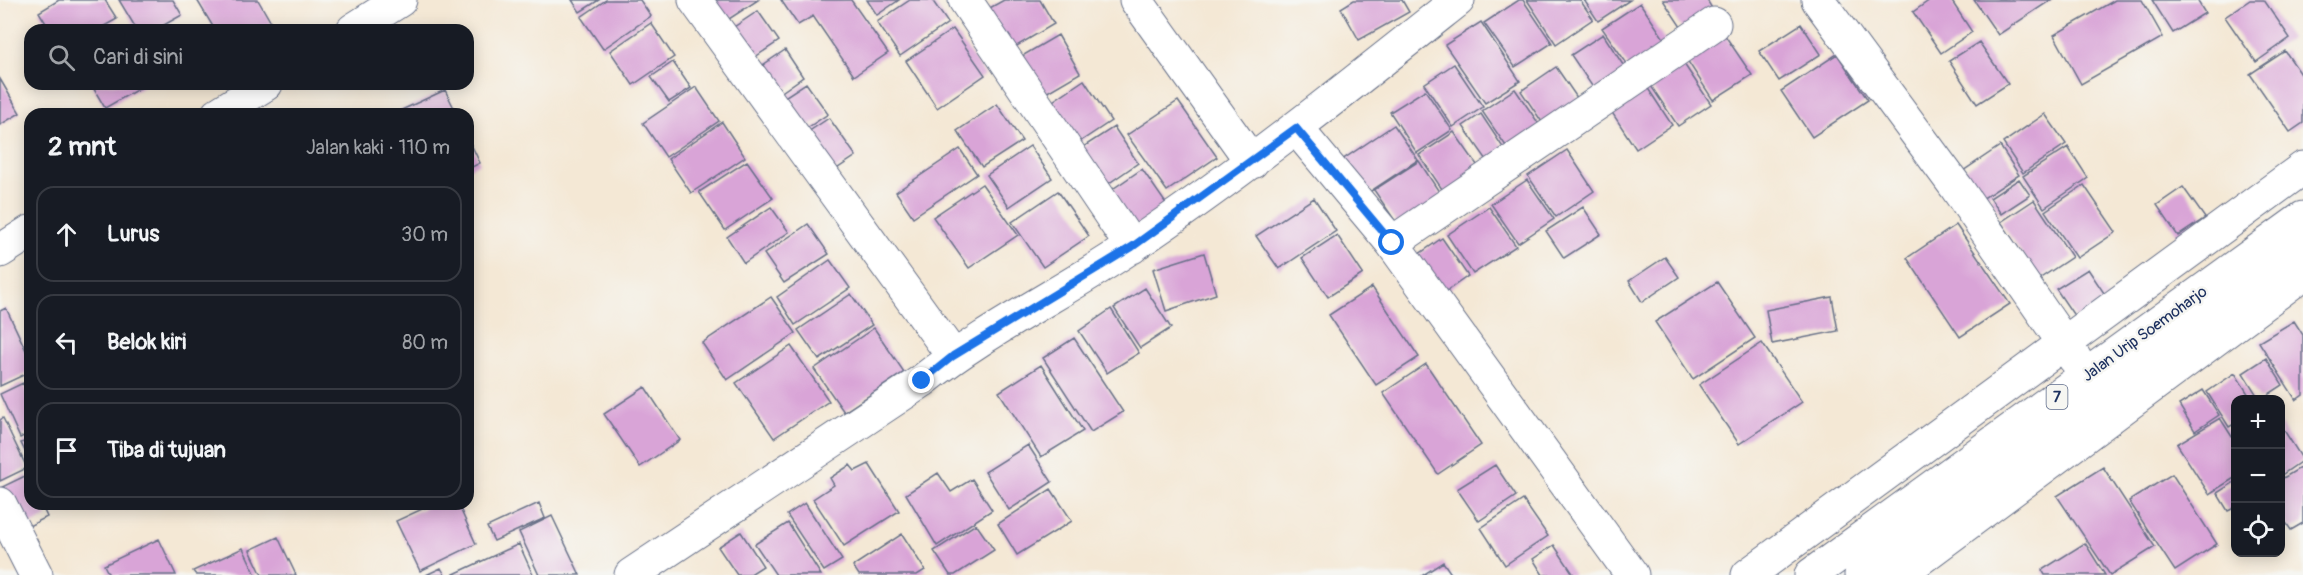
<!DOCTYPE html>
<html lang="id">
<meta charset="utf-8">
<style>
body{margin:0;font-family:Pangolin,sans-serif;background:#20242c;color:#f1f3f6}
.controls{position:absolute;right:18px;bottom:18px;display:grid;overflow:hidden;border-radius:12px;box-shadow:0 3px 15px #0003}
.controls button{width:54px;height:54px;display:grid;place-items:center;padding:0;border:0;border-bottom:2px solid #363941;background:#171b24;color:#f1f3f6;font:30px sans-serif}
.stop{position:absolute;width:18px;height:18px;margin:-14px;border:4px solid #1a73e8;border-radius:50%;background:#fff}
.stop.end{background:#1a73e8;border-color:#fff;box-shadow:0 2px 6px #0008}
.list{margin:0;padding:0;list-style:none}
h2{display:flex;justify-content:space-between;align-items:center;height:78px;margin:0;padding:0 24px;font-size:26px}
h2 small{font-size:20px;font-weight:400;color:#9ea1a6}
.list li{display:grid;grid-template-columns:39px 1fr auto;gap:18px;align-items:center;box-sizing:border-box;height:96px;margin:0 12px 12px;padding:0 12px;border:2px solid #363941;border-radius:18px}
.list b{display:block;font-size:22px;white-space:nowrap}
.list em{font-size:20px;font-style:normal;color:#9ea1a6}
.icon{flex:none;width:33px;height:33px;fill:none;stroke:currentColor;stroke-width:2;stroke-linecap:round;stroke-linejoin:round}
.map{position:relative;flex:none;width:2303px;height:575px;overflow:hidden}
.search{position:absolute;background:#171b24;box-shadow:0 3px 15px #0003;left:24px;top:24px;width:450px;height:66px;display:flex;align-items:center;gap:15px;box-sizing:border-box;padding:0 21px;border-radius:18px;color:#9ea1a6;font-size:22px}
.panel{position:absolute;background:#171b24;box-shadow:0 3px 15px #0003;left:24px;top:108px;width:450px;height:402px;border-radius:18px}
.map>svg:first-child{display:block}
.building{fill:#d9a4d7}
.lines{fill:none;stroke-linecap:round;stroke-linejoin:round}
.street-casing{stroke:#677088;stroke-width:35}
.highway-casing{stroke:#677088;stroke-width:35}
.street{stroke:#fff;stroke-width:33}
.highway{stroke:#fff;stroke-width:33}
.route{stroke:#1a73e8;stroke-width:8}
.labels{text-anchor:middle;stroke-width:5;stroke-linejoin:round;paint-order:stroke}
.shield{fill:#f6f6f2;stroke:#5d6b8a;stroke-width:1.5}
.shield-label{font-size:15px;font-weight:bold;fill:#1b2f5e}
.street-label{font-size:16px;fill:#1b2f5e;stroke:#f6f6f2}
</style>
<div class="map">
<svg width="2303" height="575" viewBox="0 0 2303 575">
<rect width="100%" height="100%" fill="#f6f6f2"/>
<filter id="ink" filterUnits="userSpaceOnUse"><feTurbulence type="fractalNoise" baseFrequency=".0167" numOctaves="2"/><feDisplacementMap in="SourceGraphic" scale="12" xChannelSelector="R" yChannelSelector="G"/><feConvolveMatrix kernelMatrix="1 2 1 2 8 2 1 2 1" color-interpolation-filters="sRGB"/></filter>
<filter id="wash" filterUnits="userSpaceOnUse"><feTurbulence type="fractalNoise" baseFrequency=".008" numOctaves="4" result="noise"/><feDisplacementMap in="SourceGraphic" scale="24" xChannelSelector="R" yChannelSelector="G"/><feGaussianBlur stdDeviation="1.35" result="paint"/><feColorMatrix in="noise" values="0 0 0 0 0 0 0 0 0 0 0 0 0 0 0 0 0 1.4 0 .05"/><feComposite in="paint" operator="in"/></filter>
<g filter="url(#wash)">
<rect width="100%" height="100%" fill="#f4e8d5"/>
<g id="blocks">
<path class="building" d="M59,0H105L117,19L97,30H50L39,12Z
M119,0H173L182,15L155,30H137Z
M197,0H258L273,26L267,30H215Z
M572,0H599L580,12Z
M606,0H640L651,16L603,49L581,17Z
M707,0H758L723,23Z
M781,0H851L888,53L854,76L813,16L798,25Z
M867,0H899L877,15Z
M910,0H932L948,23L900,56L877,22Z
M1004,0H1040L1054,24L1010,50L986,10Z
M1354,0H1402L1409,12L1359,40L1341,8Z
M1519,0H1523L1552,43L1515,67L1484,23Z
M1527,0H1580L1593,19L1556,44Z
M1584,0H1630L1598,21Z
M1663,0H1707L1713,10L1683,30Z
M1930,0H1951L1972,32L1941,53L1913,12Z
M1974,0H2051L1998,35Z
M2115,0H2142L2163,37L2081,84L2054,35Z
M2152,0H2197L2205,13L2173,33Z
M2250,0H2264L2290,38L2256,62L2225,17Z
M1640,3L1667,43L1630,68L1602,28Z
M758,11L779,41L752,59L731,29Z
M1481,22L1520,81L1485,103L1445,45Z
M651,23L674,57L633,85L610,51Z
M1801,24L1821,54L1779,81L1759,51Z
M953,29L985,75L937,108L906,61Z
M1603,34L1627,71L1596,92L1571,55Z
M1724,34L1752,75L1713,100L1687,60Z
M1058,35L1080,73L1039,97L1017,59Z
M1979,42L2008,84L1977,104L1949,61Z
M785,50L803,77L776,96L757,69Z
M2285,51L2303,77V123L2290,132L2250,74Z
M1837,54L1868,100L1812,137L1781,91Z
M673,62L691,88L669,102L651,77Z
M1454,64L1483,107L1453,127L1424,84Z
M1684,64L1711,104L1678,126L1651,86Z
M1556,67L1580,102L1544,125L1521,91Z
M0,79L20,113L0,125Z
M1084,80L1111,121L1075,145L1047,105Z
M806,83L828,114L801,132L780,100Z
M91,84H147L105,108Z
M696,87L719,121L666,157L643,123Z
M1647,87L1672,125L1636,149L1611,111Z
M1515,89L1541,127L1508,149L1482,111Z
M445,90L457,114H393Z
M1425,90L1452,130L1417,153L1390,112Z
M1178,101L1217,157L1167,191L1127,135Z
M997,104L1022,141L982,167L957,131Z
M1481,114L1506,152L1489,163L1463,126Z
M2045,114L2066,144L2023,173L2003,143Z
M829,118L856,156L829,174L802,136Z
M722,122L745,157L691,193L668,159Z
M1394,125L1418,160L1365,195L1342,160Z
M1114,127L1138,163L1105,186L1080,149Z
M1454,132L1482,172L1446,195L1419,155Z
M468,138L480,163L468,169Z
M1030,146L1052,178L1009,207L987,175Z
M2000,146L2019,175L1982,199L1963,171Z
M2068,147L2088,178L2044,208L2023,176Z
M960,149L977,174L913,217L896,192Z
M1567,150L1594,191L1556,217L1528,176Z
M747,161L773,198L725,230L699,192Z
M1419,161L1445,201L1402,231L1374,190Z
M1142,169L1167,205L1132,229L1107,193Z
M2019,179L2030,195L2001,214L1990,198Z
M1527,180L1554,219L1518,243L1491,204Z
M982,184L1018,235L969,268L933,217Z
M2084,185L2116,232L2077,258L2045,211Z
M2183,187L2205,218L2178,236L2157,205Z
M1058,191L1089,236L1043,267L1012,222Z
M1314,198L1336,231L1279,269L1256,236Z
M2034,200L2072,257L2039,279L2001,222Z
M771,207L789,232L744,263L727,237Z
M1489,207L1516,246L1473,274L1447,235Z
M1583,207L1601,234L1564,258L1546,231Z
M808,224L829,254L784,283L764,254Z
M1956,225L2010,304L1960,337L1907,258Z
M1337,235L1363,274L1328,297L1302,258Z
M1442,238L1468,276L1438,297L1412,259Z
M1204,253L1216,294L1166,311L1153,269Z
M1665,257L1679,277L1642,302L1629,281Z
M830,260L850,288L795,325L777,297Z
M2088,269L2108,299L2077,320L2056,289Z
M1717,282L1755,338L1693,379L1655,322Z
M1372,287L1419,357L1376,385L1329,315Z
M1145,288L1171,328L1140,348L1114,308Z
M851,294L872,325L819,360L798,330Z
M771,297L796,333L727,380L702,343Z
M1832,297L1838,331L1772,344L1766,310Z
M6,308L30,359V372L0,386V311Z
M1111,309L1139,353L1107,373L1079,331Z
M2294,321L2303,335V395L2296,400L2259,342Z
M874,328L904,372L844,412L814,369Z
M1074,338L1123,412L1091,432L1043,358Z
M1762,343L1802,402L1739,444L1699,385Z
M791,346L829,401L774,438L736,383Z
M2266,358L2283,385L2260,400L2243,373Z
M1426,364L1481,445L1438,474L1383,393Z
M1041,365L1083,431L1041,457L999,392Z
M2235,373L2252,400H2236V423L2229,427L2207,392Z
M23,383L30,397V433L20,438L0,394Z
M645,387L680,440L640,467L604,414Z
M2203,390L2219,415L2195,431L2179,405Z
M3,418L27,468L0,481V420Z
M2220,418L2236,443V477L2209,494L2177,444Z
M2280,424L2303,460L2280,476Z
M30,439V461L21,443Z
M1028,445L1052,482L1009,510L985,472Z
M869,464L899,511L844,546L813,499L834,485L830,478L850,465L855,471Z
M1495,465L1516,496L1479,521L1457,489Z
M2303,466V523L2291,530L2280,514V480Z
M2103,467L2155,547L2110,575L2057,496Z
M938,473L951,492L972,479L992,510L937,546L906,494Z
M2172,474L2217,544L2175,571L2129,501Z
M27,475L30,481V504H41L47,517L19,531L0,488Z
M2236,481V507L2228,511L2217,493Z
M1051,489L1072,521L1017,555L998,524Z
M1523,500L1548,536L1505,565L1481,528Z
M539,503L545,518L494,541L487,527Z
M805,503L842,560L824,571L787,515Z
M433,504H458L476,544L420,571L396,521Z
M552,516L580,575H539L519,532Z
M788,523L821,575H776L755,544Z
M976,524L994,550L955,575H950L934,551Z
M741,532L763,566L749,575H737L718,547Z
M902,534L925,570L917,575H859L853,566Z
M278,537L296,575H262L250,550Z
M159,539L176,575H109L104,565Z
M2085,543L2105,575H2045L2042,570Z
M519,544L533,575H452Z
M1554,545L1574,575H1543L1533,559Z
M243,548L256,575H196L193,571Z
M1443,562L1452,575H1423Z
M441,568L445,575H426Z"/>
</g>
</g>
<g filter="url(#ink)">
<use href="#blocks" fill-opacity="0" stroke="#677088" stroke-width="1.5"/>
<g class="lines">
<g class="street-casing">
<path id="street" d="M695,0L953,356
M965,0L1132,247
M1136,0L1252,162
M1818,0L1956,187L2075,359
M353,30L400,0
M218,114L266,84
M1296,128L1392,243L1632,575
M1392,243L1714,24
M0,251L30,232
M0,504L36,575
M631,575L922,381C987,329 1063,293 1132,246C1245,170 1351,85 1458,0
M1748,575L2303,168
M1898,575L2303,274"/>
</g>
<g class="highway-casing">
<path id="highway" d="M1811,575L2303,218
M1861,575L2303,251"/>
</g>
<use href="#street" class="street"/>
<use href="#highway" class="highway"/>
</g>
</g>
<g class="lines" filter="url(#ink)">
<path class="route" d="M922,381L953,356L1132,247L1296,128L1392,243"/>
</g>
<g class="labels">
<rect class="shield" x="2046.5" y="385" width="21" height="24" rx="4.5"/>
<g class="shield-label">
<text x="2057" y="402">7</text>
</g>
<g class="street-label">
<text transform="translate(2144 333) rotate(-36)" y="6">Jalan Urip Soemoharjo</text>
</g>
</g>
</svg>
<div class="controls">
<button>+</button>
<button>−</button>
<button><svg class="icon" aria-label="locate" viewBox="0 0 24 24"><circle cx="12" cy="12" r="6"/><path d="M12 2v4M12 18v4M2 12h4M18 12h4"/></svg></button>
</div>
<div class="stop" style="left:1392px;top:243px"></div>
<div class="stop end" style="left:922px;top:381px"></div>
<div class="search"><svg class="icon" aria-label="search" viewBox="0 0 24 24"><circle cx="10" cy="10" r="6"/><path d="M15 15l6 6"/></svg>Cari di sini</div>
<section class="panel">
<h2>2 mnt<small>Jalan kaki · 110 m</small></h2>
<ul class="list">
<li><svg class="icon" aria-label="ahead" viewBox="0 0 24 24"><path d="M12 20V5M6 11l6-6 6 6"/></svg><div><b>Lurus</b></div><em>30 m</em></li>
<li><svg class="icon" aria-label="left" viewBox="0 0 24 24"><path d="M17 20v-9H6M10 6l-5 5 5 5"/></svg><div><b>Belok kiri</b></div><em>80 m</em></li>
<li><svg class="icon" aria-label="arrive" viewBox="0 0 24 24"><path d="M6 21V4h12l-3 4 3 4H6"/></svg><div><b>Tiba di tujuan</b></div></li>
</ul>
</section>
</div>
